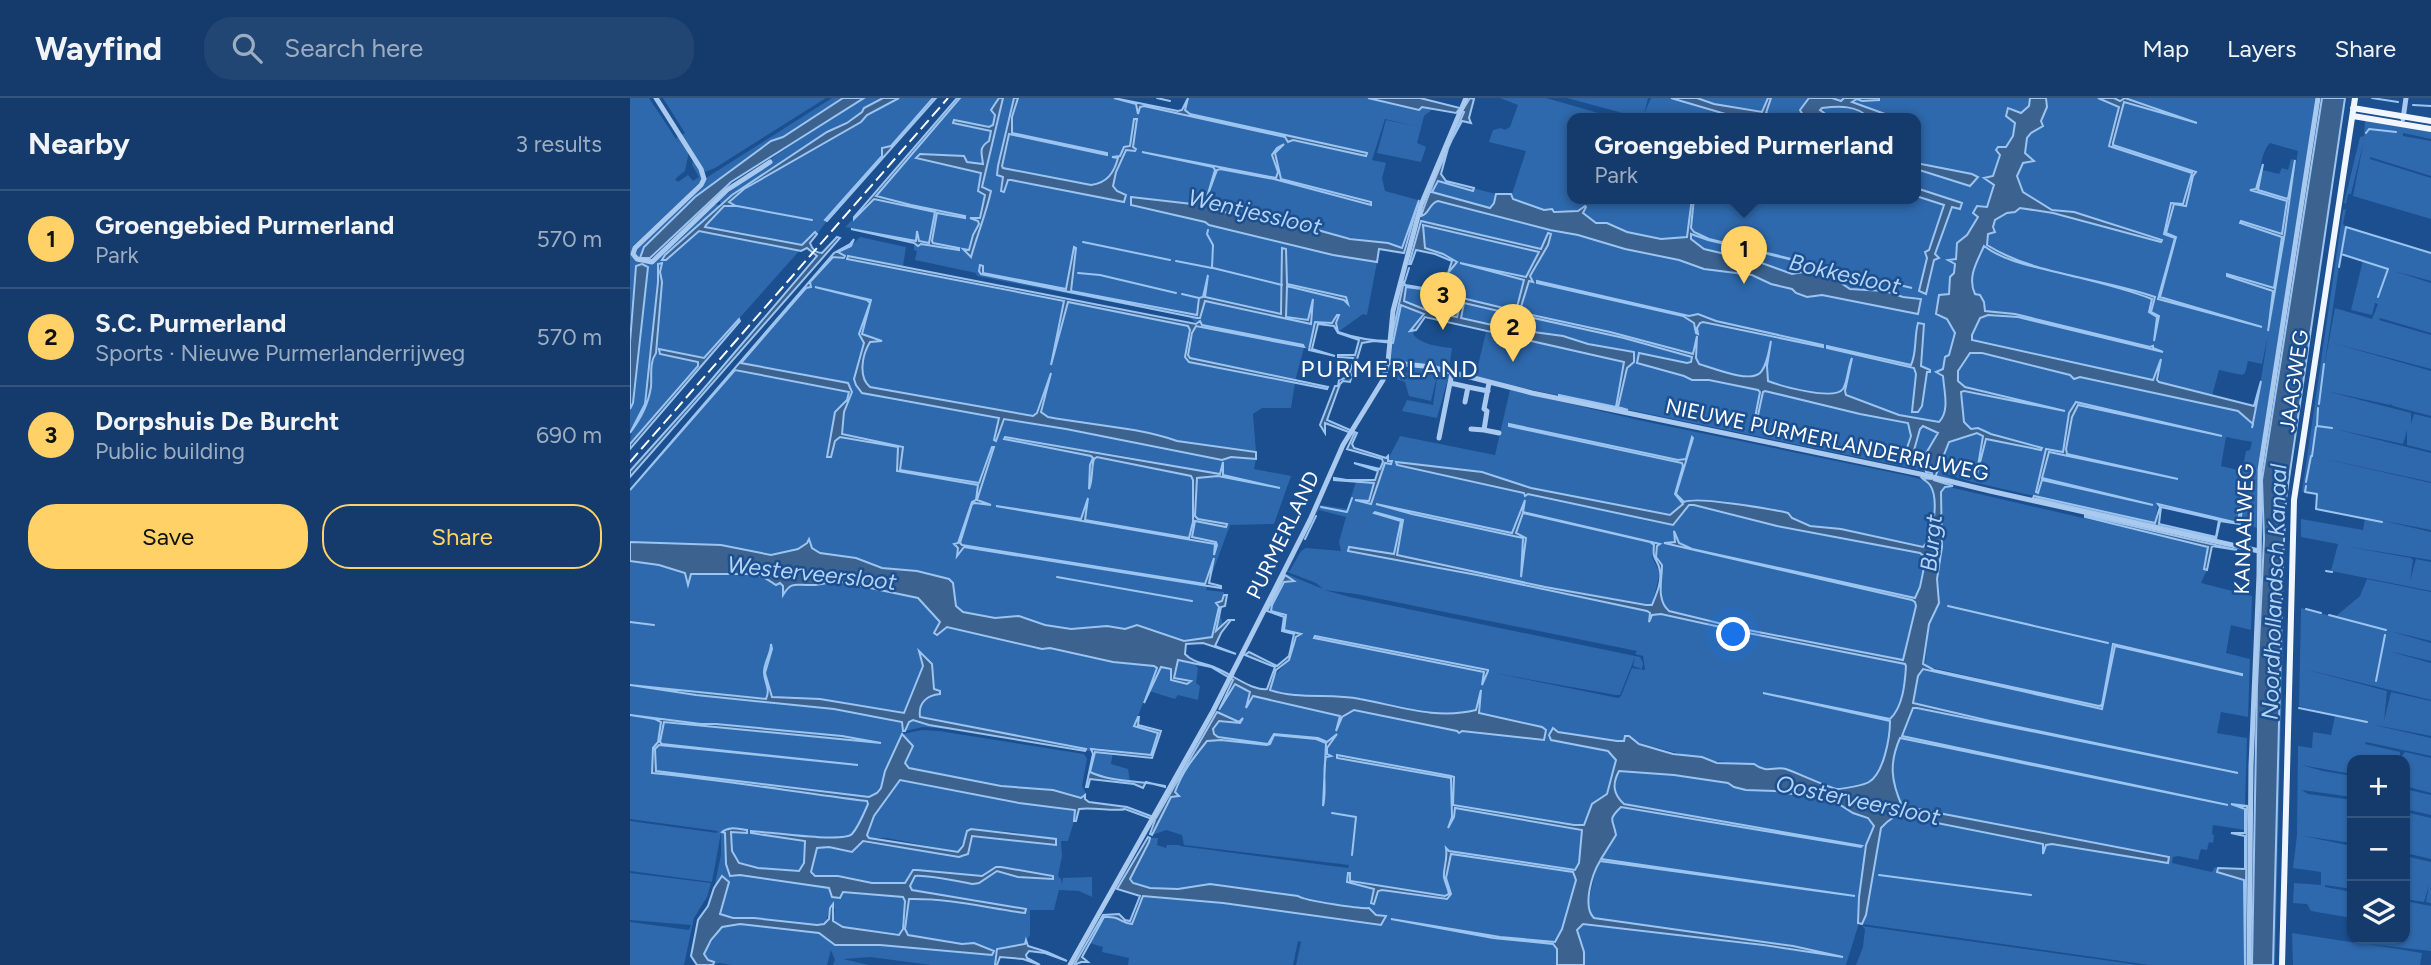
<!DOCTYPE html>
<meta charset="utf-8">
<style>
body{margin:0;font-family:Figtree,sans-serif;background:#214673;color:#f1f3f6}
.controls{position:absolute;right:21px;bottom:21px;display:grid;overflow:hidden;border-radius:14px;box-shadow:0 2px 5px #0004}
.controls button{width:63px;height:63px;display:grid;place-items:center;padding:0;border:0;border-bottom:2px solid #33557e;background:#143b6b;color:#f1f3f6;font:35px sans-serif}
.you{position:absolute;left:1104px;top:537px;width:24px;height:24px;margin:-18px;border:5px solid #fff;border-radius:50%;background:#1a73e8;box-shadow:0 0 0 10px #1a73e833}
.badge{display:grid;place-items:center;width:46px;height:46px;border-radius:50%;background:#ffd166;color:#111;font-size:23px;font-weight:700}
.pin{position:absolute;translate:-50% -58px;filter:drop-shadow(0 2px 4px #0008)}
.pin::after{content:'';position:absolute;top:37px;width:24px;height:21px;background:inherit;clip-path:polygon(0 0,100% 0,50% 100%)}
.popup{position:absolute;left:937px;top:15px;width:354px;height:91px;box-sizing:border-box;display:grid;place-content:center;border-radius:14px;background:#143b6b;filter:drop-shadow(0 2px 5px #0005);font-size:23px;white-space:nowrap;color:#9dadc1}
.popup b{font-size:26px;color:#f1f3f6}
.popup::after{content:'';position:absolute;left:50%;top:100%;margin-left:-14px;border:14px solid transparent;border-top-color:#143b6b}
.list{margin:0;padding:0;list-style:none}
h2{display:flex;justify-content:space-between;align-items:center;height:91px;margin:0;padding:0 28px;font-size:30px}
h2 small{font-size:23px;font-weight:400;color:#9dadc1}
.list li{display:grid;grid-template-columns:46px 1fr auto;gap:21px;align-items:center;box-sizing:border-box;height:98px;padding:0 28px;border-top:2px solid #33557e}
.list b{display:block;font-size:26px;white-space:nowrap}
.list p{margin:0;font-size:23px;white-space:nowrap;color:#9dadc1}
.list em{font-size:23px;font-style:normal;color:#9dadc1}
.actions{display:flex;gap:14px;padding:21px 28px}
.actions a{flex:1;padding:16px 0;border:2px solid #ffd166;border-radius:28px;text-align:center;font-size:24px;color:#ffd166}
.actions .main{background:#ffd166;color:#111}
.icon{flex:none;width:38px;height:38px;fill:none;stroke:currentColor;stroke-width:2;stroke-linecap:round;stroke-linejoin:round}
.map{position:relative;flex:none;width:1801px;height:867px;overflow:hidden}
header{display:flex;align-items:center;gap:42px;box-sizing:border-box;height:98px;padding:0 35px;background:#143b6b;border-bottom:2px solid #33557e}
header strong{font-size:33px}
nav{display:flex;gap:38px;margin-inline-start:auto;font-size:24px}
.search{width:490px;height:63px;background:#214673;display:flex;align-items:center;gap:18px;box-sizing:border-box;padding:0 24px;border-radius:28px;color:#9dadc1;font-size:26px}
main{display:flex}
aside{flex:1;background:#143b6b}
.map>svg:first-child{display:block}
.green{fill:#2e69ad;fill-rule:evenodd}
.water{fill:#3c6290;stroke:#9cc4f0;stroke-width:2;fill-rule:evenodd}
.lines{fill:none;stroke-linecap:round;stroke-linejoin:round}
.stream{stroke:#9cc4f0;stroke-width:2}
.minor{stroke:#a9c9ee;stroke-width:5}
.major{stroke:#f0f6ff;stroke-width:6}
.rail{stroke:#fff;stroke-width:2;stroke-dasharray:12 5;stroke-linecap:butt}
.labels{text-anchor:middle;stroke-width:5;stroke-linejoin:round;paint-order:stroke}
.street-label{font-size:21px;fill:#fff;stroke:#1b4f8f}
.water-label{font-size:23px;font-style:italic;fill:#b5d3f5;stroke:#1b4f8f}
.quarter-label{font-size:24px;letter-spacing:2px;fill:#fff;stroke:#1b4f8f}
</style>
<header>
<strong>Wayfind</strong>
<div class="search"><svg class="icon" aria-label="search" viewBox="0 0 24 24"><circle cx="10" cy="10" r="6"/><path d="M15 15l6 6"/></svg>Search here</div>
<nav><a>Map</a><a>Layers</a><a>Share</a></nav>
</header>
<main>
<aside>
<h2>Nearby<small>3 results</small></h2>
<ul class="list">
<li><span class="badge">1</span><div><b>Groengebied Purmerland</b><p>Park</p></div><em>570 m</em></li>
<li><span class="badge">2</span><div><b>S.C. Purmerland</b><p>Sports · Nieuwe Purmerlanderrijweg</p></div><em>570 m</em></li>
<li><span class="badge">3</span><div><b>Dorpshuis De Burcht</b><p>Public building</p></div><em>690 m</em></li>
</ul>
<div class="actions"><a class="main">Save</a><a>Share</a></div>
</aside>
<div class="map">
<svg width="1801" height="867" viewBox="0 0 1801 867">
<rect width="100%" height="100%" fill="#1b4f8f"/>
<path class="green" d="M0,0H19L50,47L46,40L49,39L59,53L55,73L45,81L48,84L58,77L63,83L69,79L62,67L63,60L71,74L72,82L1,156L20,166L86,106L90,108L35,157L37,162L69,133L170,152L74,260L30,256L68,264V268L0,346C0,329 14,318 19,300C22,286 18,267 26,255L32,185L30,174L32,166L27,170L28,184L15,306L0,332V311L3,305L18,170L11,166L5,172L0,226Z
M33,0H196L85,70L75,74L51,37L55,35Z
M202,0H213L153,39L141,43L80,87L65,99L14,149L10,160L5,157L7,150L76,80Z
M234,0H253L234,10L232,14L217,25L197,34L91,106L89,102L145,58Z
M269,0H303L261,49H254L252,58L196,121L197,123L187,136L185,134L173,147L74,129L94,108H106L98,105L114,91L231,24L237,17Z
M329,0H385L369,75L495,101V97L487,93L483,88L486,74L496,51L505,53L506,51L503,49L507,21L504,22L500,48L494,49L490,58L483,59L488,60C485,69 480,83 470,86C457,90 394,75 377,72L372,68L379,36L477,57L382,35V19L388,0H484L507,6L508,15L510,9L514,8L656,39L658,44L663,42L736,58V55L560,16L555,13L558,0H738L789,12L792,9L804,10L794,18L787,45L796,49L791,64L747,55L756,22L785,28L755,21L742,62L756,65L752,80L755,93L788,102L772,150C737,137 697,143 664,123L582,112L575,105L562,106L501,99L703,157L747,164L737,217L733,216L708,234L706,225L709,217H707L702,225L685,224L681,246L678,251L674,250L665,283L560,260L558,257L565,228H571L673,249L567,226L559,219L347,178L346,175L285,162L287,153L284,152V147H300L307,114L299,145L289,143L287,135V143L215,129L244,101L243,99Z
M870,0H916L986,20H942V100H957L956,104L959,103V100H1286V20H1134L1139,0H1410L1335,163L1319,276L1320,328L1302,377L1290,372L845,280L856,234L994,264L827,224L828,220L796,212L782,232L785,231L783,236C790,246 809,249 822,250L819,271L761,261L766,214L772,187L807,193L827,164L813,156L794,150L791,118L793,119L804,80L866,96L864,105L859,112L1057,151L1049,140L1031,141L997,134L977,125H966L948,113L914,112L881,99L896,53L859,44L863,32L871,30L875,32L880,29L888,7Z
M937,0H1018L1014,16L1021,0H1059L1080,5L1067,0H1138L1132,14L1090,8L1130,20H1011Z
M1416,0H1468L1489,8L1479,48L1562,75L1553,106L1542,105L1534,136L1544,138L1536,135L1544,106L1556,108L1563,78L1566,75L1483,46V45L1494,4L1567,26L1495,0H1688L1627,374L1628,430L1610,426L1615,388L1609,425L1528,406L1525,425L1342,384L1312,375V376L1335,385L1305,377L1319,344L1347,335L1354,339L1345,380L1357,341L1411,352C1396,348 1352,329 1341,331L1334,324L1331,294L1362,298L1435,314L1335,289L1328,283C1326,272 1332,259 1343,254L1440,277L1444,281L1450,279L1608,313L1624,326L1638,237L1632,266L1618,263L1615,275L1612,277L1589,272L1582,298L1529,284L1530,264L1523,282L1342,242V237L1350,220C1379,210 1414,227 1442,231L1385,216L1354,213V204L1350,197L1345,196C1336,177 1348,166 1353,147C1373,163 1401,168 1426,174C1458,182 1491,190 1522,201L1519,214L1527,218L1524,243L1529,219L1521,214L1524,199C1472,179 1404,177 1357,147L1358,136L1365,133L1363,124C1370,116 1382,117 1387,110L1417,114L1395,110L1401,102L1418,112V114L1531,143L1444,114L1422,112L1393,94L1387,78L1393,65L1404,63L1395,55L1397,40L1401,35L1413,28C1409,18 1419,10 1416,0ZM1640,45L1668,53L1639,233L1637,230L1643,193L1597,177L1643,191L1644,189L1652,139L1610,125L1611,123L1653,136L1657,103L1620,91L1626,92C1631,76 1629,57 1640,45ZM1446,304L1592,338L1448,307L1442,319L1436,351L1437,356L1448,360L1418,355L1412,380L1523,407L1412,382L1407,394L1416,351L1433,354L1439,315ZM1596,339L1622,344L1620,352L1616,353L1612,373L1591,368Z
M1735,22L1801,32V41L1773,35V38L1801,43V78L1740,59V61L1801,80V121L1723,98L1734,42L1721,96H1718L1716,106L1714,105L1730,39L1734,38Z
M1661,61L1665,62L1658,101L1628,92L1633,72L1649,76L1652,70L1658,72Z
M1716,111L1713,126L1715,128L1801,154V183L1764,173L1801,185V235L1750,220L1749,222L1801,237V271L1703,245L1801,273V318L1763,308L1761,306L1760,307L1696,293L1781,315V326L1784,316L1801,320V353L1777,347V332L1773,346L1705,331L1801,355V384L1686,359L1801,385V432L1750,422L1801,434V462L1714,448L1781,460L1783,462L1780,483L1786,461L1801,464V493L1701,473L1708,446L1671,439V421L1733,432L1735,420L1686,411L1687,397L1672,394L1713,112ZM1711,156L1733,162L1721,212L1742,217L1745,205L1748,206L1742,221L1705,210L1694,270Z
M230,139L276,149L273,168L208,156L221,148Z
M203,159L434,204L422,267L437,204L558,228L560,232L555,259L562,263L665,285L661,310H632L623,316L626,354L547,343C507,329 461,326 418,319L411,314L421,275L407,315L403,318L240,289C228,279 233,257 240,244H252L247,240L232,237L241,202L185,189L237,202L240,205L229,236L234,245L224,281L258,301L369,320L364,342L366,343L373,321L436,331L592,362L601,359L626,361L624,371L661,378L644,426L600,427L576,492L594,494V500L587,505L593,527L587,534L589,517L582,539L554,543L507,527L495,531L477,528L441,531L415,527L389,518L365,520L333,514L326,508L323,486L319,481L287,473L252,470L226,460L190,455L182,450L178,442L168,451L141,457L91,447L0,444V392L105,272L216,292L221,289L217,285L110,265L176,190L182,188L180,184ZM218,304L214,314L212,336L272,349L269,372L349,386L362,349L364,350L347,402L362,407L345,405L342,406L330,445L332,447L575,488L334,449L327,458L328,445L342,404L346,402L348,387L267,373L268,349L210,339L205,343L201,359H197L205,314ZM374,340L482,356L590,376L593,371V377L618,383L588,378L567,380L565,417L567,421L596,429L565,422L562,439L586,444L587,447L584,457L585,446L366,408L451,421L458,401L455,422L559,440L563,424V381L561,378L467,359L464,361C461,370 462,380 459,390L463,360L461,358Z
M766,267L805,273L807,278L801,303L779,298L775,284L766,281L765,273L777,275V271H782V268Z
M808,273L819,277L807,320L772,313L777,302L803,307Z
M880,292L1013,323L1279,378C1285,380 1295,382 1300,386C1310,398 1304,440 1293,449L1211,431L1180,428L1159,418L1116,407L1108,408L1062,401L1054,404L1046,396L1062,340L1056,361L1048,362L879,327L1052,365L1053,368L1045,396L1053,406L1040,418L901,390L853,374L767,364L897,396L1042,427L1059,407H1064L1147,428L1290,455L1296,459L1290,489L1285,500L1062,451L1049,445L1043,433L1045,444L1034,446L1282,502L1286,504V508L1273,562L1113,531L1039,513C1026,502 1032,482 1032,467L1026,460L1028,447L1026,444L893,414L895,402L882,435L746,407L893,440L891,478L895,439L886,435L893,415L1020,444L1024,447L1022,459L1030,475L1022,507L916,489L915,492L1017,513L1019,514L1020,522L1025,515L1031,516L1113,534L1275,566C1277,583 1273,609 1261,622L1133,596L1260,623L1258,647L1252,665L1247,676L1240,684L1206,691L1153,670L1143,673L1128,669L1124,666C1079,665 1046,655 1003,643C997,642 992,644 987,643C967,643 947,636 928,634L921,641L978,653L986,662L977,696L962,706L954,727H944L823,707V679L707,657V660L821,680L822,719L819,729L824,719L825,710L952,732L949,765L945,772L819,753L817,750L818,762L814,779L819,796L814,798L719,783V785L744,791L741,805L744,806L748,793L752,792L817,801L821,796L816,780L821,756L943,774L946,782L932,831L925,844L870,839L761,822L863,840L923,846L927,851V867H666L671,844L668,843L663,867H498L499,860L472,854L473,849L460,845L475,819H488L497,826H502L513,798L593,805L741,826L756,818C745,818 739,811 729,809C710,804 684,810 668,798L580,786L548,791L520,790L503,785L500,781L520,740H528L527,747L536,750L537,747H549L550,748L718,770L719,767L554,747L552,737L536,732L522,737L541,699H548L545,694L546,690C555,671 567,648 587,639L583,631L589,623L611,625L587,614L591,612L604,585L620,594L616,609L623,598L710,618L707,633L712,619L724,612L828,633L914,642L912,629L849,615L851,592L847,612C806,622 770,608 730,601C702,596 667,603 640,592C643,573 653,572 661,557C665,549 664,542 671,536L654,532L656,517L641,513L642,507L654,484L664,483L655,478L642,501L654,475L693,491L686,485L655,473L667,454L658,472L659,474L671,453L676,450L711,453L709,444L716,419L689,412L685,418L690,407L717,411L726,384L744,385L738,403L741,406L755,365L761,366L758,361L770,338L865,357ZM767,421L773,422L767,457L847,477L718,453L725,449L764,456L771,423ZM694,492L726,496L1007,553L1005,556L1013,558L1015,572L1002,570L991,598L988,600L864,575L986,597H990L1005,559L1003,568L1012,571L1013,565L1010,559L720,499Z
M1315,388L1578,449L1574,470L1577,472L1571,485L1622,498L1621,532L1601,527L1596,555L1620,561L1618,619L1591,614L1587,635L1617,640L1615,707L1608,706L1605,709L1615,710V732L1583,727L1582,736L1584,737L1583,745L1579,744L1577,752L1571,751L1568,762L1548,758L1543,759L1542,765L1582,774L1585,769L1614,782V867H1519L1232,826L1236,817L1251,730L1257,724L1268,717L1414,746L1413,756L1416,747L1422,746L1482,755L1528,765L1539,759L1272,708C1260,682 1259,667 1270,640L1586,705L1597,706L1275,639L1272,638L1283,610L1608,675L1317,614L1283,605L1288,578L1292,571L1472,611L1485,548L1611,577L1612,575L1484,546L1472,608H1469L1295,568L1299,526L1309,505L1307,481L1312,449L1311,394Z
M0,463L29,467L55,475L57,487L61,476H125L132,478L142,486L150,485L153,488V496L156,490L163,486L186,488L195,484L207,483L221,486L288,500L311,524L305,535H310L317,529L483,564L524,568L527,570L504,628L528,635L521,657L466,650L462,653H455V651L290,619C289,602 300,600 310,594L304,591L303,571L291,554L289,555L293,568L274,615L190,601L142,600L140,594L136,601L129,602L0,586Z
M1652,478L1653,537L1645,867H1643Z
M1737,481L1801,494V543L1760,533L1801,545V563L1758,553L1801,565V602L1674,571L1757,593L1754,623L1761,594L1801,603V638L1740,626L1801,640V658L1736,644L1735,646L1770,654V660L1775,654L1801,660V695L1775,688V662H1722V676L1671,667L1693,673L1722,678V699L1672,692L1678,696L1722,702V745L1673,738L1722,748V791L1695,787V789L1722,794V820L1681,813L1677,806L1663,805L1664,785L1691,787V774L1663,770L1667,737L1668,648L1682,650L1683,634L1701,637L1705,618L1669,608L1671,513V510L1705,519L1730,498Z
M547,562L565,566L568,570L566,585L570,588L568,602L548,597L545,601L519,593L531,569L541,571L544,580Z
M0,588L66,597L204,611L272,624L273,633H275L279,624L286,622L293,626L322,631L293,629L275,633L273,636L292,632L309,633L454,656L457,661L452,688L457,697L451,700L423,692L371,688L279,670L275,665L282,651L272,636L263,654L251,690L247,695L238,699L25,673V650L29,647L170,661L32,646L30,644L34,624L113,630L0,617Z
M0,618L25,621L31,624C28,644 22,654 22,675C94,682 165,694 237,702L238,706C234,715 229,728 222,736C214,745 138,734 121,733V735L175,743L174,765L169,773L128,770L108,765L102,753L101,734L116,735L101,730L95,735L96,766L100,778L110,777L199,790L202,799L210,800L215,794L273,799L275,803L271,836L213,829L203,823L205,811L200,810L196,824L187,827L91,818L87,784L84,790L91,757V734L82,784L0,773V723L87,735L88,733L0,721Z
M465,654L483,655L481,666L498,671L500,683L479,680L460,674Z
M988,673L1044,677L1098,685L1104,689L1116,692L1145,693L1204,703L1242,723L1244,728L1236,747L1229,825L1216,867H954L952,848L947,832L952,826L1213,858L1163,848L964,820L959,814L958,808L966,770L970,763L1225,798L971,761L986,737C980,723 980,720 991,709L1017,712C998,706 991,710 984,689Z
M270,682L389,705L445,712L444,723L438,743H431L432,758L428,778L431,781L432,787L433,780L462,779V799L449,793L429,792L424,812H400V837L395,846L374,849L365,867H301L240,859L213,861L239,867H254H203L205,862L201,852L197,867H102L89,865L83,867V864L78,862L74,856L76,852L92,829L110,826L189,835L197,839L202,846L210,847H250L362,857L363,852L344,845L332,846L278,837L275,831L279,801L345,806L362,811L395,815L344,801L322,800L282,792L280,788L285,778L290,777L306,781L349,785L367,773L388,779L422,781L371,769H366L352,778L287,772H283L275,785H242L208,778H185L181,774L187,749H199L222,754L233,743L236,745L334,759L342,738L419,747L426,742L383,734L339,731L328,754L257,740H239L237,737L244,718Z
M1775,691L1801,697V717L1775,711Z
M1775,714L1801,720V761L1775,755Z
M1775,758L1801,764V805L1796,804L1799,787L1794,804L1775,801Z
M0,775L81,785L77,799L64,820L54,867H0V824L59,832L61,827L0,822Z
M1775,803L1801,808V853L1738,846L1792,855L1790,867H1663L1662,835L1727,845L1729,841H1775Z
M1232,828L1509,867H1226L1233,849L1235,831Z"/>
<path class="water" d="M213,0H234L101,84L20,160H10L14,149L65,99L141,43L153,39Z
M253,0H269L237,17L231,24L114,91L99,104L106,108H94L76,127L75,129L172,147L185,134L187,136L180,145C182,151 186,155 192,155L207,139L210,140L0,379V373L71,294L187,158L177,150L171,153L69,133L36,162H32L35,157L102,97L197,34L217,25L232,14L234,10Z
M303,0H306L197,123L195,122L252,58V50L261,48Z
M327,0H330L246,98L281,107L335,118V120L307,115L302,143L303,145L329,150V152L291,146L288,148L284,145L221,131L286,143L287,133L289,143L299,145L305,114L244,101L224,121V119Z
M369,0H373L352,89L361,93C356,116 347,137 341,159L333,151L339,152L343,137L349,126L348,123L340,120H350L355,97L348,93L351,75L286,60L290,56L334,58L337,64L353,66C352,55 348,50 359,43L361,33L323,25L324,22L359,29L363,27L365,17L361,12Z
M384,0H388L382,19V35L477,55V57L379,36L372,68L373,70L461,87C477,85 484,75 488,60L482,59L490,58L494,49L500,48L504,21H507L503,49L506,51L505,53L496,52L486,74L483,88L487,93L496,97L494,104L381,82H378L374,94L371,93L373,79L367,77L368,68Z
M484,0L548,13L552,12L558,0L555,12L560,16L737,55L736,58L663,42L658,44L655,39L514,8L510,9L508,16L506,6Z
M738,0H790L830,10L826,15L792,9L789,12Z
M840,0L844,1L839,20L841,25L832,23L819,47L811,76L816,83L844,90L843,93L808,83L802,94L860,110L864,105L866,96H881L883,101L914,112L922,111L924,114L948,113L955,108L956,109L953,115L966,125H977L997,134L1031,141L1057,139L1062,100H1064L1061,130L1064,134L1079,141L1282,190L1078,142L1061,136V141L1074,151L1129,164L1162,176L1173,174L1202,179L1220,191L1255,193L1273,199L1291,201L1288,216L1192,197L1177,199L1166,195L1162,191L1141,186L1122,177L1074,171L1049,162L995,151L948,137L920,132L808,103C799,105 799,117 791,118C803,82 819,49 834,14L832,13Z
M1041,0H1067L1084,6L1132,14L1138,0H1141L1136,15L1146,20H1109Z
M1179,0H1202L1211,3L1214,0H1249V2L1232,3L1227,1L1222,4L1266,20L1245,18L1239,20C1227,7 1209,8 1192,10L1190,12L1197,17L1196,19L1173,17L1170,12Z
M1400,0H1416L1417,9L1411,23L1413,28L1401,35L1397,40L1395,55L1404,63L1393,65L1387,78L1393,94L1422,112L1444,114L1532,142L1531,144L1423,115L1390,110L1385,114L1377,115L1365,122L1363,129L1365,134L1358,136L1357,147C1404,177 1472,180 1525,199L1521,214L1529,218L1524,243L1527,219L1519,214L1522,201C1491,189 1458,182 1426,174C1401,168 1374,163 1354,148C1347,164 1337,179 1345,196L1350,197L1354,204L1355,213L1385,216L1520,249L1523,248V250L1533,254L1388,219L1358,217L1350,220L1342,237V242L1523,282L1531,261L1527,282L1529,284L1624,308L1631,283L1622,330L1623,326L1608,313L1450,279L1444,281L1440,277L1352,255H1340L1328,273V283L1335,289L1435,313L1334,293L1331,294L1334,324L1341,331L1348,330L1361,336L1412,350L1411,352L1356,341L1346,380L1353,338L1347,335L1319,344L1304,382L1323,388L1315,389L1311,394L1312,449L1307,481L1309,505L1299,526L1293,566L1304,572L1469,608L1472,607L1483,546L1612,576V577L1485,548L1472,611L1293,571L1288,578L1283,605L1360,623L1608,675L1287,610H1283L1272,638L1598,707L1270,640C1259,665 1261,683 1272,708L1539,759L1538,765L1422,746L1416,747L1413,756V746L1267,717L1257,724L1251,730L1236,817L1232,826L1228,825L1229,799L1236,747L1244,728L1238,720L1223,715L1204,703L1145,693L1116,692L1104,689L1098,685L1044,677L989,673C982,686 983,696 994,706L1232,748L1231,749L991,709C977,723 983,720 986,737L971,761L1225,798L970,763C962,776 952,809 964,820L1163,848L1213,859L1133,847L953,826L947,832L954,854V867H927V851L923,846L863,840L761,821L870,839L925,844L932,831L946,782L943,774L821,756L816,780L821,796L817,801L752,792L748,793L744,806L741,805L744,791L717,784L718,775H720V783L815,798L819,796C818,790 815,785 814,779C813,771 818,761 816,750L819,753L945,772L949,765L952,732L825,710L824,719L818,730L822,719L821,680L707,660V657L821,678L824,679L823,707L944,727H954L962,706L977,696L986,662L978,653L921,642L919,637L923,630L928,634L987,643H994L995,638H999L1009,646L1043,656L1072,659L1087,665L1124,666C1137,676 1144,668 1156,671C1165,674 1202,691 1207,691C1212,691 1235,687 1239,684C1254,675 1260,639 1260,623L1133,595L1260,621C1273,609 1275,585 1276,568L1275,566L1113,534L1031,516L1022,517L1019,524L1020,515L1017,513L847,477L718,453L719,449L764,456L771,423L744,415L745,414L773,422L767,457L915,489L1016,507H1022C1026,497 1032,484 1030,473C1028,460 1022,464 1024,447L1020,444L893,415L886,435L896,440L891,479L893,440L782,416L746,406L882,435L895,402L893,414L1030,446L1027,448L1026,459L1032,467C1032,482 1026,502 1039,513L1113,531L1273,562L1286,508L1285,504L1282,502L1034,445L1045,444L1044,433L1049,445L1062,451L1285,500L1290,489L1296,460L1290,455L1147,428L1064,407H1059L1043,427L898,396L895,398L894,395L767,367L766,364L852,374L901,390L1040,417L1053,406L1045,396L1053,368L1052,365L879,328V326L1048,362L1056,361L1062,339L1063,340L1046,396L1054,404C1065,398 1141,411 1158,415L1162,420L1180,428L1211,431L1293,449C1304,439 1309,400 1300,387C1298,384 1295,383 1292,380L1301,381L1302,375L1296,374L1295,357L1308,335L1293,328L1290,331L1281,363L1274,359L1281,338L1278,325L1230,316L1135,293L1133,294L1125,331L1123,330L1130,294L1128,292L1079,282H1062L1054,278L1007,265L1009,255L1057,265L1061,264L1062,259L994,240L890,217L887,226H885L886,217L834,205L831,220L880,231L933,238L958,246L1004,254V264L997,270L988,309L998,312L929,299V297L986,309L994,264L795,219L786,232L780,233L794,216L771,207L763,245L744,243L732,245L720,284L713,283L710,286L697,322L727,335L722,346L724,350L756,360L758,358V363H762L761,366L755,365L741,406L725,402L739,403L744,385L704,382V380L717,382H745L748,373L724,365L750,371L753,364L752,361L717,351L724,336L695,325V335L690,327L705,288H708L709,282L718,279L724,262L723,260L708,259V257H725L729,242L708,235L704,228L688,226L682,251L705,258L679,252L685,224L702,225L707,217H709L706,225L708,234C725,240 744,243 761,243L774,183L775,187L806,192L809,189H811L803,211L801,210L807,193L776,189L774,203L801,214L827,219L832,200L886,213L894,182L830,165L896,179L909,154L793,127L795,150L813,156L827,164L818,175L822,163L805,156L786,152L781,166H779L791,123L911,151L918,135L921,136L918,147L900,178L903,184L899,183L890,212L893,215L980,234L1063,256L1067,238L1066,260L1069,266C1083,270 1119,285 1130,275C1137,268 1139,253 1141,243L1137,268L1138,283C1151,288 1204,303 1213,291C1218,283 1218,268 1222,260L1215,293L1216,297L1269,317L1309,324C1320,313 1314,293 1313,278L1306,274L1313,271L1315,259L1319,257L1325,235L1317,221L1306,216L1309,197L1319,196L1320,179L1324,175L1325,166L1318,162L1326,161L1327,145L1337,137L1348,119L1343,115L1347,108L1357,109L1364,87L1354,80L1363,78L1370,57L1366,52L1368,49H1376L1383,38L1385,25L1376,18L1378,10L1391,15L1399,8Z
M1468,0H1484L1490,3L1495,0L1567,25L1494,4L1483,45V47L1566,74L1563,78L1556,108L1544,106L1536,135L1546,139L1530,199L1632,229L1528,201L1545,140L1534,136L1541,105L1553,106L1562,75L1479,48L1489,9Z
M1692,0H1715L1656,401L1653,463L1643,867H1622L1627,589L1634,441L1632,382Z
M654,46L645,55L651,81L741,104V107L644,81L590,71L587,72L577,99L585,72L583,69L512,54L646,80L648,74L642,57L647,50Z
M1665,62L1655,134L1638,233L1643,193L1597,178V176L1644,190L1652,139L1610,125L1611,123L1652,136L1657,103L1620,92L1626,91L1633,66L1628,92L1658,101Z
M1286,65L1342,76L1348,79L1340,88L1286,71Z
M1286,90L1332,105L1330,111L1322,109L1305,156L1309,160L1304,162L1296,196L1289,193L1297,160L1295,154L1299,152L1314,107L1286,98Z
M501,99L562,106L577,103L582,112L623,119L664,123L673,128L720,141L758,145L772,150L789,102L774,155L749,151L747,164L703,157L579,127L575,124L501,107Z
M224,141L221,148L208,154L215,158L214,160L203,159L180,184L181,189L176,190L111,265L218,285L222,294L214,314L212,336L273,349L270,372L349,385L362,349H364L347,402L361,407L345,405L342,406L330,445L332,447L575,486L584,460L579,485L591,488V490L334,449L327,458L328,450L324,446L328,445L342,404L346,402L348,387L267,373L268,349L210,339L205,343L201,359H197L205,314L217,302L219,294L105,272L0,392L204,155L220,146Z
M444,149L446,150L441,193L567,217L569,200L573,199L578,177L575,199L651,216L652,150L656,151L657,186L716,199L718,206L714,202L657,188L656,219L678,222L683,201L681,226L575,203L570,220H567L351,176L349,173L350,167L353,168V175L436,191Z
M218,158L566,226L570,223L572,227L673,247L674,249L566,228L562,235L558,257L560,260L698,289L697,291L559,264L555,259L560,232L558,228L438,204L421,267L434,203L217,161Z
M32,165L30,174L32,184L26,255C19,265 22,278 21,289C18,307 11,320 0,335L15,306L28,184V166Z
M12,166L18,169L3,305L0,311V244L6,168Z
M907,183L1059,218L1068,216L1086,223L1193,247V249L1073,224L1070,225L1067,230L1068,236L1066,235L1064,225L1053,218L907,185Z
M185,189L241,202L232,236L252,243L240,244C232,257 228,279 240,289L403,318L407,315L421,275L411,314L418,319C461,327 507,329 547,343L626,354V361L601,359L592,362L436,331L374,321L366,343L364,342L369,320L232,295L226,287L224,281L234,245L229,236L240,205L237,202Z
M109,221L110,223L0,351V346L68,268V264L30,256L29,251L74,260Z
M1288,225L1294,226L1291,268L1300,272V274H1297L1292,308L1288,314H1282L1286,276L1284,270L1197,250V248L1281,267C1287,255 1284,239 1288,225Z
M1446,304L1592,338L1448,307L1442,319L1436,351L1437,356L1548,381L1419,354L1412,380L1523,407L1412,382L1408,395L1406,394L1416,351L1433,354L1439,315Z
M375,339L590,376L593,364V377L650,390L588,378L567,380L565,418L568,421L597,426L596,429L565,423L562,439L586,444L587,447L584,457L585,446L366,408L451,421L458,400L455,422L559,440L563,424V382L561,378L467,359L464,361C461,371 463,382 459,391L460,367L463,360L461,358L374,341Z
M1613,388H1615L1610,426L1590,423L1586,441L1403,400L1404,398L1525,425L1530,409L1528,406L1608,425ZM1531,409L1589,422L1586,439L1529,426Z
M1455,417L1459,418L1607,452L1582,448L1577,472L1574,471L1578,449L1455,419Z
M179,441L182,450L190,455L226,460L252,470L287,473L319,481L323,485L326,508L333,514L365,520L389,518L415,527L441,531L477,528L495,531L507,527L554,543L582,539L589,509L586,505L592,503L594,497H597L595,508L591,509L586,533L598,522H605H601L591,535L585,548L606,556L573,545L556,546L555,556C563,565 575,565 586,570C598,575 609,583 621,588C627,590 631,592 637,591L645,569L615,557L619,554L647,568L659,558L664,536L652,533L654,519L637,513L655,477L664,483L654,484L642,507L641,513L656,517L654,532L671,536L666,539L659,562L646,572L640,592C668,602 701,595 730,601C769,608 806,622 846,612L851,592L849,615L912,629L916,632L914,642L832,633L829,635L827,633L724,612L712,619L706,633L710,618L623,598L616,610L620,594L605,586L589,612L603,582L581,569L548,562L544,580L561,583L557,586L541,582V571L531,569L514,605L527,570L524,568L483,564L420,550L412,551L317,529L307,537L304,535L310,524L288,500L207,483C198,484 191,487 183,487C166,488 162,482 153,497V488L150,485L146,487L132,478L125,476H61L58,487L55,475L29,467L0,463V444L91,447L141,457L168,451L177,445Z
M685,538L858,572V573L852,587L854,574L684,540Z
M141,546L142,551L135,575L142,599L190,601L274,615L293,568L289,553L302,566L304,591L310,593V596C297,597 288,605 290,619L456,651L455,653L299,627L283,622L279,624L275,633H273L272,624L204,611L66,597L0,587L136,601C141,590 134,585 134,574C134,564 141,556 141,546Z
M587,614L609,624L613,620L610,625L589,623L583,631L584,636L588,639L638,646L644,636L688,640L697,644L707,636L697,650V656L701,658L696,659C692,674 697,692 693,708L696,645L686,641L644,637L640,646L637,647L591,642L577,643C564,659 552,674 545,694L549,698L541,699L522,737L520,736L525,722L495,711C487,714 463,709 449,711L446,723H444L445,712L389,705L270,682L244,718L237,737L239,740L328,754L333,748L337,733L341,731L426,741V747L342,738L338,756L329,759L233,743L222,754L199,749L187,750L181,774L185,778H208L242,785H275L283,772H287L352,778L366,769H371L423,778V781L388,779L367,773L349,785L343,786C332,784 292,776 285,778L280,788L282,792L396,811L395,815C357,810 318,800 279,801L275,831L278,837L332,846L344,845L364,853L362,857L250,847H205L189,835L110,826L92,829L81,842L74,856L78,862L84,864L83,867H67L61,858L68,822L78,808L84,790L92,778L99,784L90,816L103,820H124L187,827L194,826L199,821L200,810L203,806V823L213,829L269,837L273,831L275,803L273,799L213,794L210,800L202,799L199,790L110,777L100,778L96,766L95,735L92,734C99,728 108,731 117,732V735L101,734L102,753L109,765L128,770L169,773L174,765L175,743L121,735V733C138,734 213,745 222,736C229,728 234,715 238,706L237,703C165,694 94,682 22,675L23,650L28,644L31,624L25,621L0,617L71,626H86L212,638L251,645L34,624L30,644L32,646L228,667L29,647L25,651L26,673L239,699L247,695L251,690L255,673L272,636L283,648L275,665L279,670L371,688L423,692L451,700L455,697V701L459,704L497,709L526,720Z
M508,619H509L508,627L531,633L522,660L465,654L460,674C483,685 511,682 535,688V689L516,684L513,690L504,686L460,681L458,689H456L463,656L461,651L521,657L528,635L504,628Z
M1601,706L1617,708L1615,867L1614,782L1587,774L1588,770L1615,771V738L1601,735H1615V711Z
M518,739L520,740L519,744L500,781L503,785L520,790L548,791L580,786L668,798C675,803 732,811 739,810L746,817L756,818L751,827L593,805L513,798L502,826C490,825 491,818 474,819L452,859L458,864H451L444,867L473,817L489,816L495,822L500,823L510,798L487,791Z
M396,842L398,848L417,854L437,863L415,855L399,853L396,857L397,860L410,867L393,861L370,859L367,867H365L367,851L395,846Z"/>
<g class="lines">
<path class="stream" d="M527,0L540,3
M1742,0L1768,4
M1783,7L1801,8
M1736,35L1739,31L1766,34
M107,108L182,122
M453,144L540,162
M1711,156L1758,171L1748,199
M546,163L582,170L583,147L577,136L578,132
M1709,169L1716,129L1801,155
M583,170L652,187
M448,175L470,177L546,195
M775,183L779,170
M552,196L569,200
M1689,306L1694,266
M1688,310L1687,328L1702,330
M1682,358L1686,329
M1676,384L1681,358
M1676,388L1675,394L1687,396L1686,411L1752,424
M691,409L717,414L722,400
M675,441L686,418
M1696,473L1702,474
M427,479L562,503
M1318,508L1478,545
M1676,511L1691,515
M1699,517L1756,532
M0,524L24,527
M1746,583L1755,537
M1669,610L1737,624
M702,715L726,719L722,757
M1249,777L1401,797"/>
<path class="minor" d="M26,0L71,71L74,81L71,87L5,150L3,156L7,161L22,164L97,92L140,64
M1773,21L1776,0
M758,264L801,269L902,295L1290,376L1360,393L1629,453
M820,285L838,289
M835,304L838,289L858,293
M841,331L854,332L857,313L854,311L859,285
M854,332L869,335
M809,340L822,275
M440,867L583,613L680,422L713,347L753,282L758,264L763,213L791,107L836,0
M1619,867L1621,668L1629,477L1630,372L1688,0"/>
<path class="major" d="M1723,10L1801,23
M1723,18L1801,31
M1652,867L1664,402L1725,0"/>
<path class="rail" d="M0,364L318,0"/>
</g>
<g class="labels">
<g class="street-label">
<text transform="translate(1664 283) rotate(-82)" y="7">JAAGWEG</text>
<text transform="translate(1197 342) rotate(12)" y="7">NIEUWE PURMERLANDERRIJWEG</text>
<text transform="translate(1614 431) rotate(-88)" y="7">KANAALWEG</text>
<text transform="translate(653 437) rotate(-64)" y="7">PURMERLAND</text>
</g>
<g class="water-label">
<text transform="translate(625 114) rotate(13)" y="8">Wentjessloot</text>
<text transform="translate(1215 176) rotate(13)" y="8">Bokkesloot</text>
<text transform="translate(1301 445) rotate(-84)" y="8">Burgt</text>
<text transform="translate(182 475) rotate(6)" y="8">Westerveersloot</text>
<text transform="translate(1644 494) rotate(-88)" y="8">Noordhollandsch Kanaal</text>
<text transform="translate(1228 702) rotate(12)" y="8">Oosterveersloot</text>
</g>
<g class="quarter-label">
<text x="760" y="279">PURMERLAND</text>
</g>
</g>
</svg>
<div class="controls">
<button>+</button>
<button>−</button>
<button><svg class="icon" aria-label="layers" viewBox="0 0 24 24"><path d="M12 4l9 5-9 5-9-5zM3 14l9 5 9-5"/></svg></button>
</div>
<div class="you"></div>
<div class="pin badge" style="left:1114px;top:186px">1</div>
<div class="popup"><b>Groengebied Purmerland</b>Park</div>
<div class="pin badge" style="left:883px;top:264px">2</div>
<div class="pin badge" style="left:813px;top:232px">3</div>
</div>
</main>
